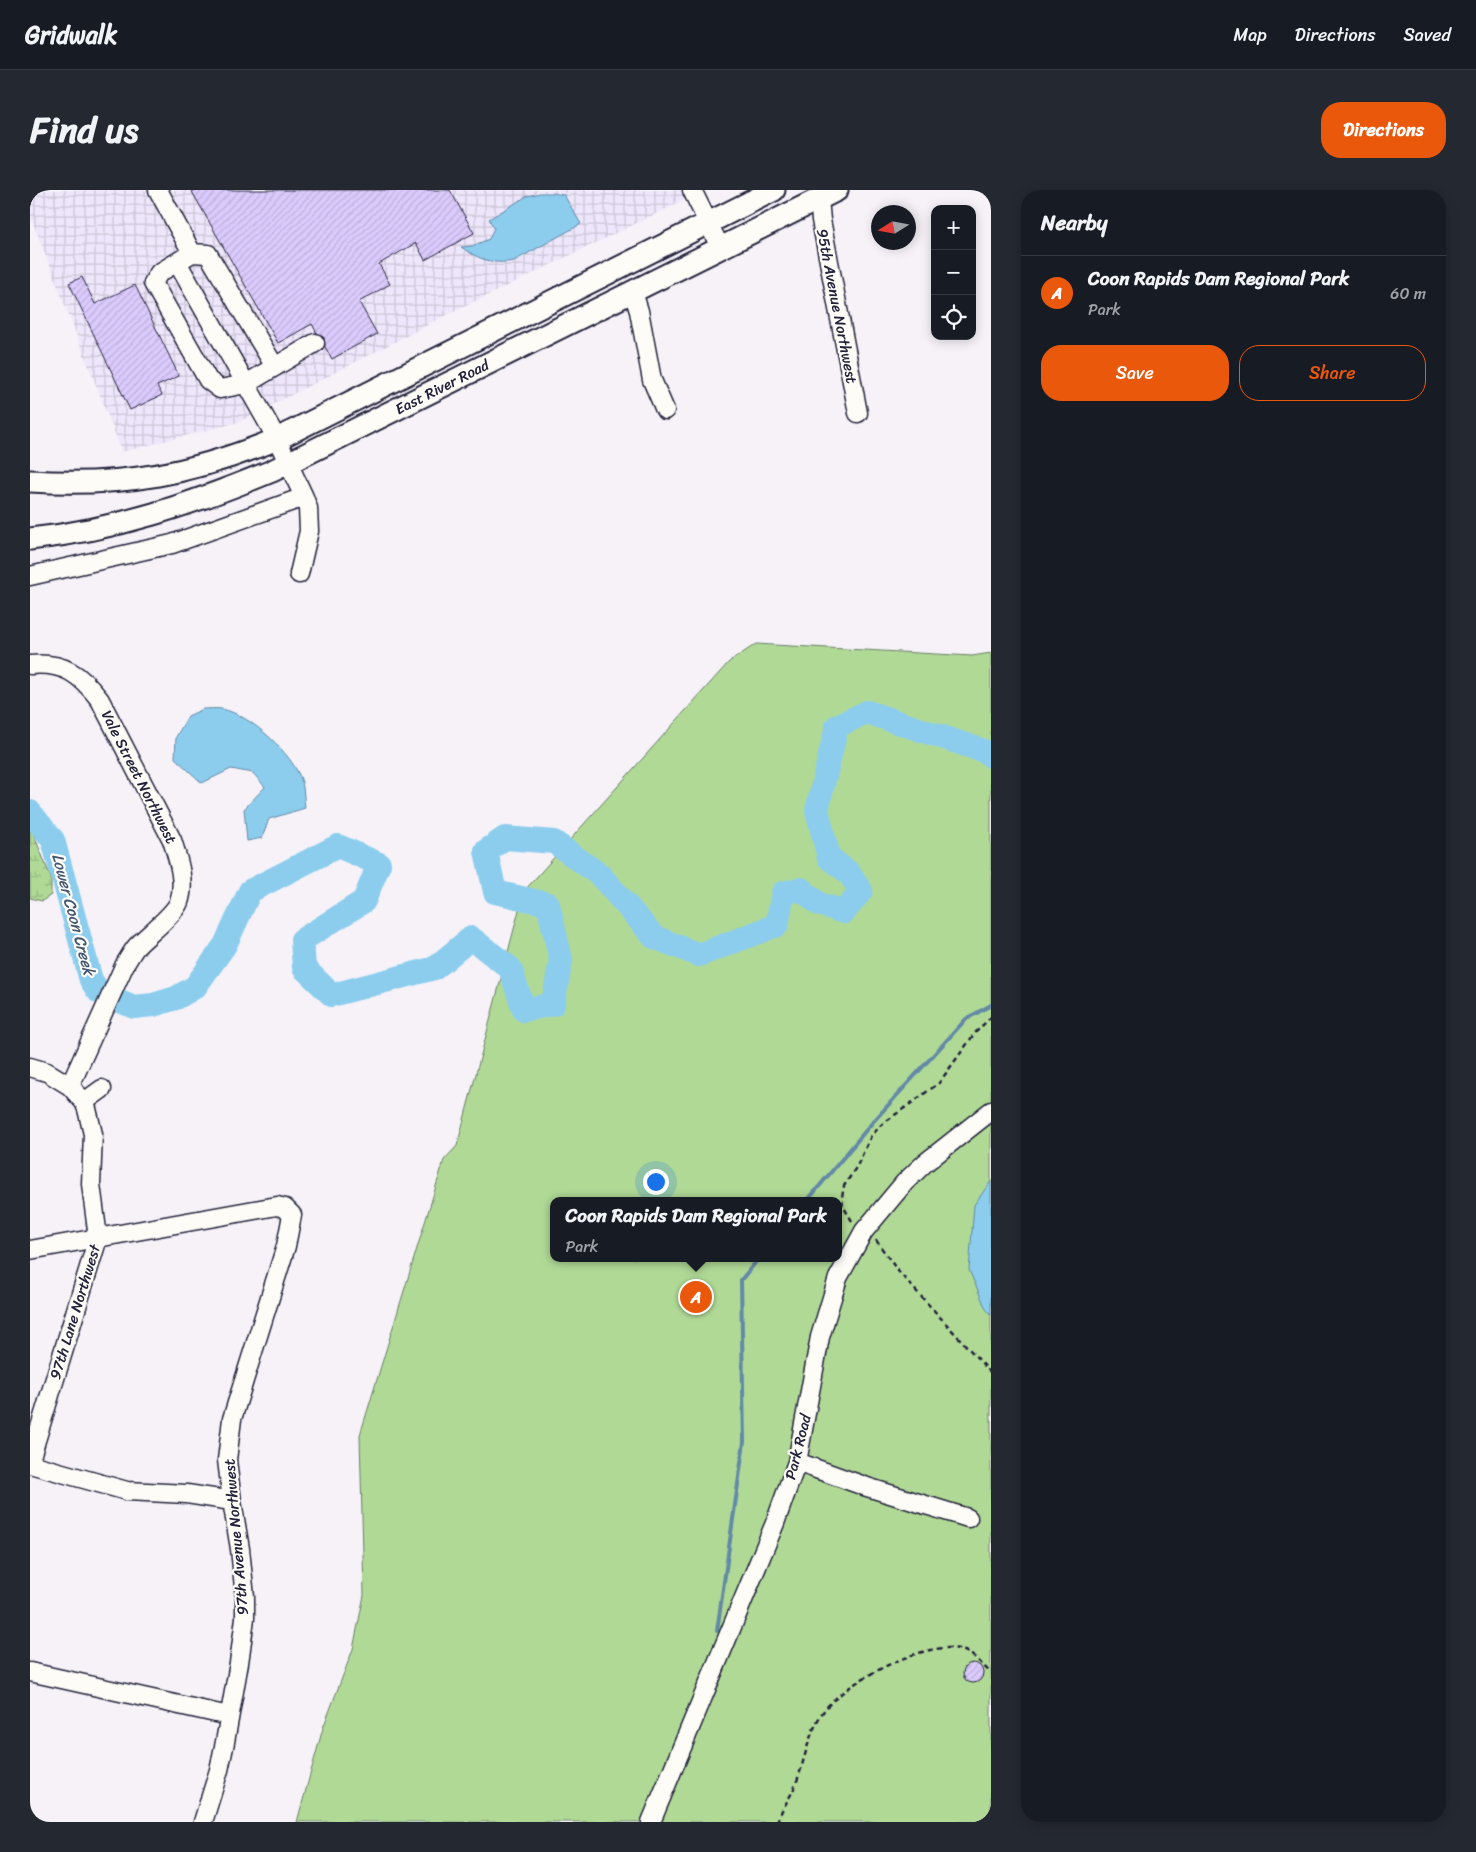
<!DOCTYPE html>
<meta charset="utf-8">
<style>
body{margin:0;font-family:Sriracha,sans-serif;background:#242831;color:#f1f3f6}
.controls{position:absolute;right:15px;top:15px;display:grid;overflow:hidden;border-radius:10px;box-shadow:0 2px 12px #0003}
.controls button{width:45px;height:45px;display:grid;place-items:center;padding:0;border:0;border-bottom:1px solid #363941;background:#171b24;color:#f1f3f6;font:25px sans-serif}
.compass{position:absolute;left:841px;top:15px;width:45px;height:45px;border-radius:50%;background:#171b24;box-shadow:0 2px 12px #0003;rotate:259deg}
.you{position:absolute;left:625px;top:991px;width:18px;height:18px;margin:-12px;border:4px solid #fff;border-radius:50%;background:#1a73e8;box-shadow:0 0 0 8px #1a73e833}
.badge{display:grid;place-items:center;width:32px;height:32px;border-radius:50%;background:#ea580c;color:#fff;font-size:16px;font-weight:700}
.pin{position:absolute;translate:-50% -50%;border:2px solid #fff;box-shadow:0 1px 5px #0006}
.popup{position:absolute;left:520px;top:1007px;width:292px;height:65px;box-sizing:border-box;display:grid;place-content:center;border-radius:10px;background:#171b24;filter:drop-shadow(0 1px 4px #0005);font-size:16px;white-space:nowrap;color:#9ea1a6}
.popup b{font-size:19px;color:#f1f3f6}
.popup::after{content:'';position:absolute;left:50%;top:100%;margin-left:-10px;border:10px solid transparent;border-top-color:#171b24}
.list{margin:0;padding:0;list-style:none}
h2{display:flex;justify-content:space-between;align-items:center;height:65px;margin:0;padding:0 20px;font-size:21px}
h2 small{font-size:16px;font-weight:400;color:#9ea1a6}
.list li{display:grid;grid-template-columns:32px 1fr auto;gap:15px;align-items:center;box-sizing:border-box;height:75px;padding:0 20px;border-top:1px solid #363941}
.list b{display:block;font-size:19px;white-space:nowrap}
.list p{margin:0;font-size:16px;white-space:nowrap;color:#9ea1a6}
.list em{font-size:16px;font-style:normal;color:#9ea1a6}
.actions{display:flex;gap:10px;padding:15px 20px}
.actions a{flex:1;padding:11px 0;border:1px solid #ea580c;border-radius:20px;text-align:center;font-size:18px;color:#ea580c}
.actions .main{background:#ea580c;color:#fff}
.icon{flex:none;width:28px;height:28px;fill:none;stroke:currentColor;stroke-width:2;stroke-linecap:round;stroke-linejoin:round}
.map{position:relative;flex:none;width:961px;height:1632px;overflow:hidden;border-radius:20px}
header{display:flex;align-items:center;gap:30px;box-sizing:border-box;height:70px;padding:0 25px;background:#171b24;border-bottom:1px solid #363941}
header strong{font-size:24px}
nav{display:flex;gap:28px;margin-inline-start:auto;font-size:18px}
.intro{display:flex;align-items:center;justify-content:space-between;box-sizing:border-box;height:120px;padding:0 30px}
h1{margin:0;font-size:35px}
.button{padding:12px 22px;border-radius:20px;background:#ea580c;color:#fff;font-size:18px;font-weight:700}
main{display:flex;gap:30px;padding:0 30px}
aside{flex:1;background:#171b24;border-radius:20px;box-shadow:0 2px 12px #0003}
.map>svg:first-child{display:block}
.industrial{fill:url(#industrial-grid)}
.wetland{fill:url(#wetland-marsh);stroke:#697e68}
.park{fill:#b0d996;stroke:#697e68;fill-rule:evenodd}
.water{fill:#8ccdee;stroke:#6289a6}
.lines{fill:none;stroke-linecap:round;stroke-linejoin:round}
.stream{stroke:#6289a6;stroke-width:4}
.river{stroke:#8ccdee;stroke-width:24}
.building{fill:url(#building-hatch);stroke:#22223b}
.minor-casing{stroke:#22223b;stroke-width:21}
.major-casing{stroke:#22223b;stroke-width:25}
.path{stroke:#22223b;stroke-width:2.5;stroke-dasharray:5 4;stroke-linecap:butt}
.minor{stroke:#fdfcf7;stroke-width:18}
.major{stroke:#fdfcf7;stroke-width:21}
.labels{text-anchor:middle;stroke-width:4.5;stroke-linejoin:round;paint-order:stroke}
.street-label{font-size:15px;fill:#22223b;stroke:#fdfcf7}
.water-label{font-size:16px;font-style:italic;fill:#425571;stroke:#fdfcf7}
</style>
<header>
<strong>Gridwalk</strong>
<nav><a>Map</a><a>Directions</a><a>Saved</a></nav>
</header>
<div class="intro"><h1>Find us</h1><a class="button">Directions</a></div>
<main>
<div class="map">
<svg width="961" height="1632" viewBox="0 0 961 1632">
<defs>
<pattern id="industrial-grid" width="8" height="8" patternUnits="userSpaceOnUse" patternTransform="scale(1.25)"><rect width="8" height="8" fill="#eee6fa"/><path d="M0 4h8M4 0v8" fill="none" stroke="#ccc5d7"/></pattern>
<pattern id="wetland-marsh" width="20" height="14" patternUnits="userSpaceOnUse" patternTransform="scale(1.25)"><rect width="20" height="14" fill="#b0d996"/><path d="M1 5h8M5 5V1M11 12h8M15 12V8" fill="none" stroke="#97ba82"/></pattern>
<pattern id="building-hatch" width="6" height="6" patternUnits="userSpaceOnUse" patternTransform="scale(1.25)"><rect width="6" height="6" fill="#dbcbfd"/><path d="M-1 1l2-2M0 6l6-6M5 7l2-2" fill="none" stroke="#bcaeda"/></pattern>
</defs>
<rect width="100%" height="100%" fill="#f6f2f8"/>
<filter id="ink" filterUnits="userSpaceOnUse"><feTurbulence type="fractalNoise" baseFrequency=".02" numOctaves="2"/><feDisplacementMap in="SourceGraphic" scale="10" xChannelSelector="R" yChannelSelector="G"/><feConvolveMatrix kernelMatrix="1 2 1 2 8 2 1 2 1" color-interpolation-filters="sRGB"/></filter>
<g filter="url(#ink)">
<path class="industrial" d="M0,0H675L413,127L209,232L92,262L0,25Z"/>
<path class="wetland" d="M0,635L21,688V705L12,711L0,708Z"/>
<path class="park" d="M726,454L942,466L961,463V1632H267L293,1538L323,1459L334,1405L330,1245L414,970L427,956L494,701L699,472ZM524,1011H808V1068H524Z"/>
<path class="water" d="M510,3H522L534,5L551,34L484,71C462,75 449,69 431,57L442,56L459,49L464,38L459,29L497,6Z
M173,519C179,519 186,518 192,519C221,525 263,564 272,592C274,600 274,610 275,618L239,629L232,648L217,651L214,619L235,597L223,583L201,579L172,593L145,568L146,547L158,526Z
M961,991V1125L956,1119L939,1080L944,1015Z"/>
<g class="lines">
<path class="stream" d="M777,1011L842,933L936,829L961,815
M687,1441L714,1252L711,1090L729,1068"/>
<path class="river" d="M0,622L23,650L61,790L69,802L104,817L123,815L146,808L165,797L195,755L220,701L308,656L349,674L334,711L272,750L274,778L302,805L405,778L441,748L480,778L494,820L523,814L531,770L518,714L465,702L456,661L475,648L524,652L570,685L624,747L669,765L747,735L753,703L771,699L789,714L814,722L831,701L818,682L799,668L787,620L807,536L837,522L957,562L961,566"/>
</g>
<path class="building" d="M161,0H420L444,43L395,70L386,53L349,74L360,94L329,112L347,144L302,169L295,157L294,148L287,143L282,134L248,153Z
M52,87L65,114L105,95L149,186L127,196L132,205L100,220L39,93Z
M933 1483a10 10 0 1 1 20 0a10 10 0 1 1-20 0Z"/>
<g class="lines">
<g class="minor-casing">
<path id="minor" d="M128,0L162,63
M662,0L690,57
M789,9L791,30L828,223
M147,72L247,249L274,307L278,318L279,341L269,384
M603,102L609,121L622,190L635,220
M245,177L178,64L162,63L129,83L123,93L178,190L190,199L216,194L285,153
M0,386L142,354L274,307
M0,475C34,472 50,484 70,510L142,650C148,669 156,692 149,712C144,725 116,746 106,757C102,762 99,768 95,774L40,896
M0,877L17,882L40,896L54,912L57,919L63,944L61,994L68,1048L0,1270
M54,912L72,899
M0,1060L247,1016L255,1018L262,1025L256,1056L202,1229L197,1270L202,1311L210,1359L215,1407V1428L209,1473L195,1552L189,1580L173,1632
M767,1272L837,1297L938,1328
M0,1274L97,1301L157,1304L202,1311
M0,1482L199,1526
M621,1632L745,1333L767,1272L790,1147L808,1088L834,1041L875,992L895,973L961,921"/>
</g>
<g class="major-casing">
<path id="major" d="M0,291C91,297 163,284 247,249L744,0
M0,349C86,340 162,314 242,281L807,0"/>
</g>
<path class="path" d="M822,1031L813,1016L812,1007L814,996L827,976L841,946L851,935L909,893L945,843L961,827
M846,1050L867,1080L961,1183
M747,1632C752,1617 762,1606 767,1591C776,1566 779,1539 796,1518C818,1491 898,1448 932,1460C944,1464 952,1475 961,1483"/>
<use href="#minor" class="minor"/>
<use href="#major" class="major"/>
</g>
</g>
<g class="labels">
<g class="street-label">
<text transform="translate(807 116) rotate(79)" y="5">95th Avenue Northwest</text>
<text transform="translate(412 197) rotate(-27)" y="5">East River Road</text>
<text transform="translate(109 587) rotate(63)" y="5">Vale Street Northwest</text>
<text transform="translate(45 1122) rotate(-73)" y="5">97th Lane Northwest</text>
<text transform="translate(768 1257) rotate(-76)" y="5">Park Road</text>
<text transform="translate(206 1347) rotate(-95)" y="5">97th Avenue Northwest</text>
</g>
<g class="water-label">
<text transform="translate(44 724) rotate(75)" y="6">Lower Coon Creek</text>
</g>
</g>
</svg>
<div class="controls">
<button>+</button>
<button>−</button>
<button><svg class="icon" aria-label="locate" viewBox="0 0 24 24"><circle cx="12" cy="12" r="6"/><path d="M12 2v4M12 18v4M2 12h4M18 12h4"/></svg></button>
</div>
<svg class="compass" viewBox="-18 -18 36 36"><path d="M0-13l5 13h-10z" fill="#e53935"/><path d="M0 13l5-13h-10z" fill="#9ea1a6"/></svg>
<div class="you"></div>
<div class="pin badge" style="left:666px;top:1107px">A</div>
<div class="popup"><b>Coon Rapids Dam Regional Park</b>Park</div>
</div>
<aside>
<h2>Nearby<small></small></h2>
<ul class="list">
<li><span class="badge">A</span><div><b>Coon Rapids Dam Regional Park</b><p>Park</p></div><em>60 m</em></li>
</ul>
<div class="actions"><a class="main">Save</a><a>Share</a></div>
</aside>
</main>
